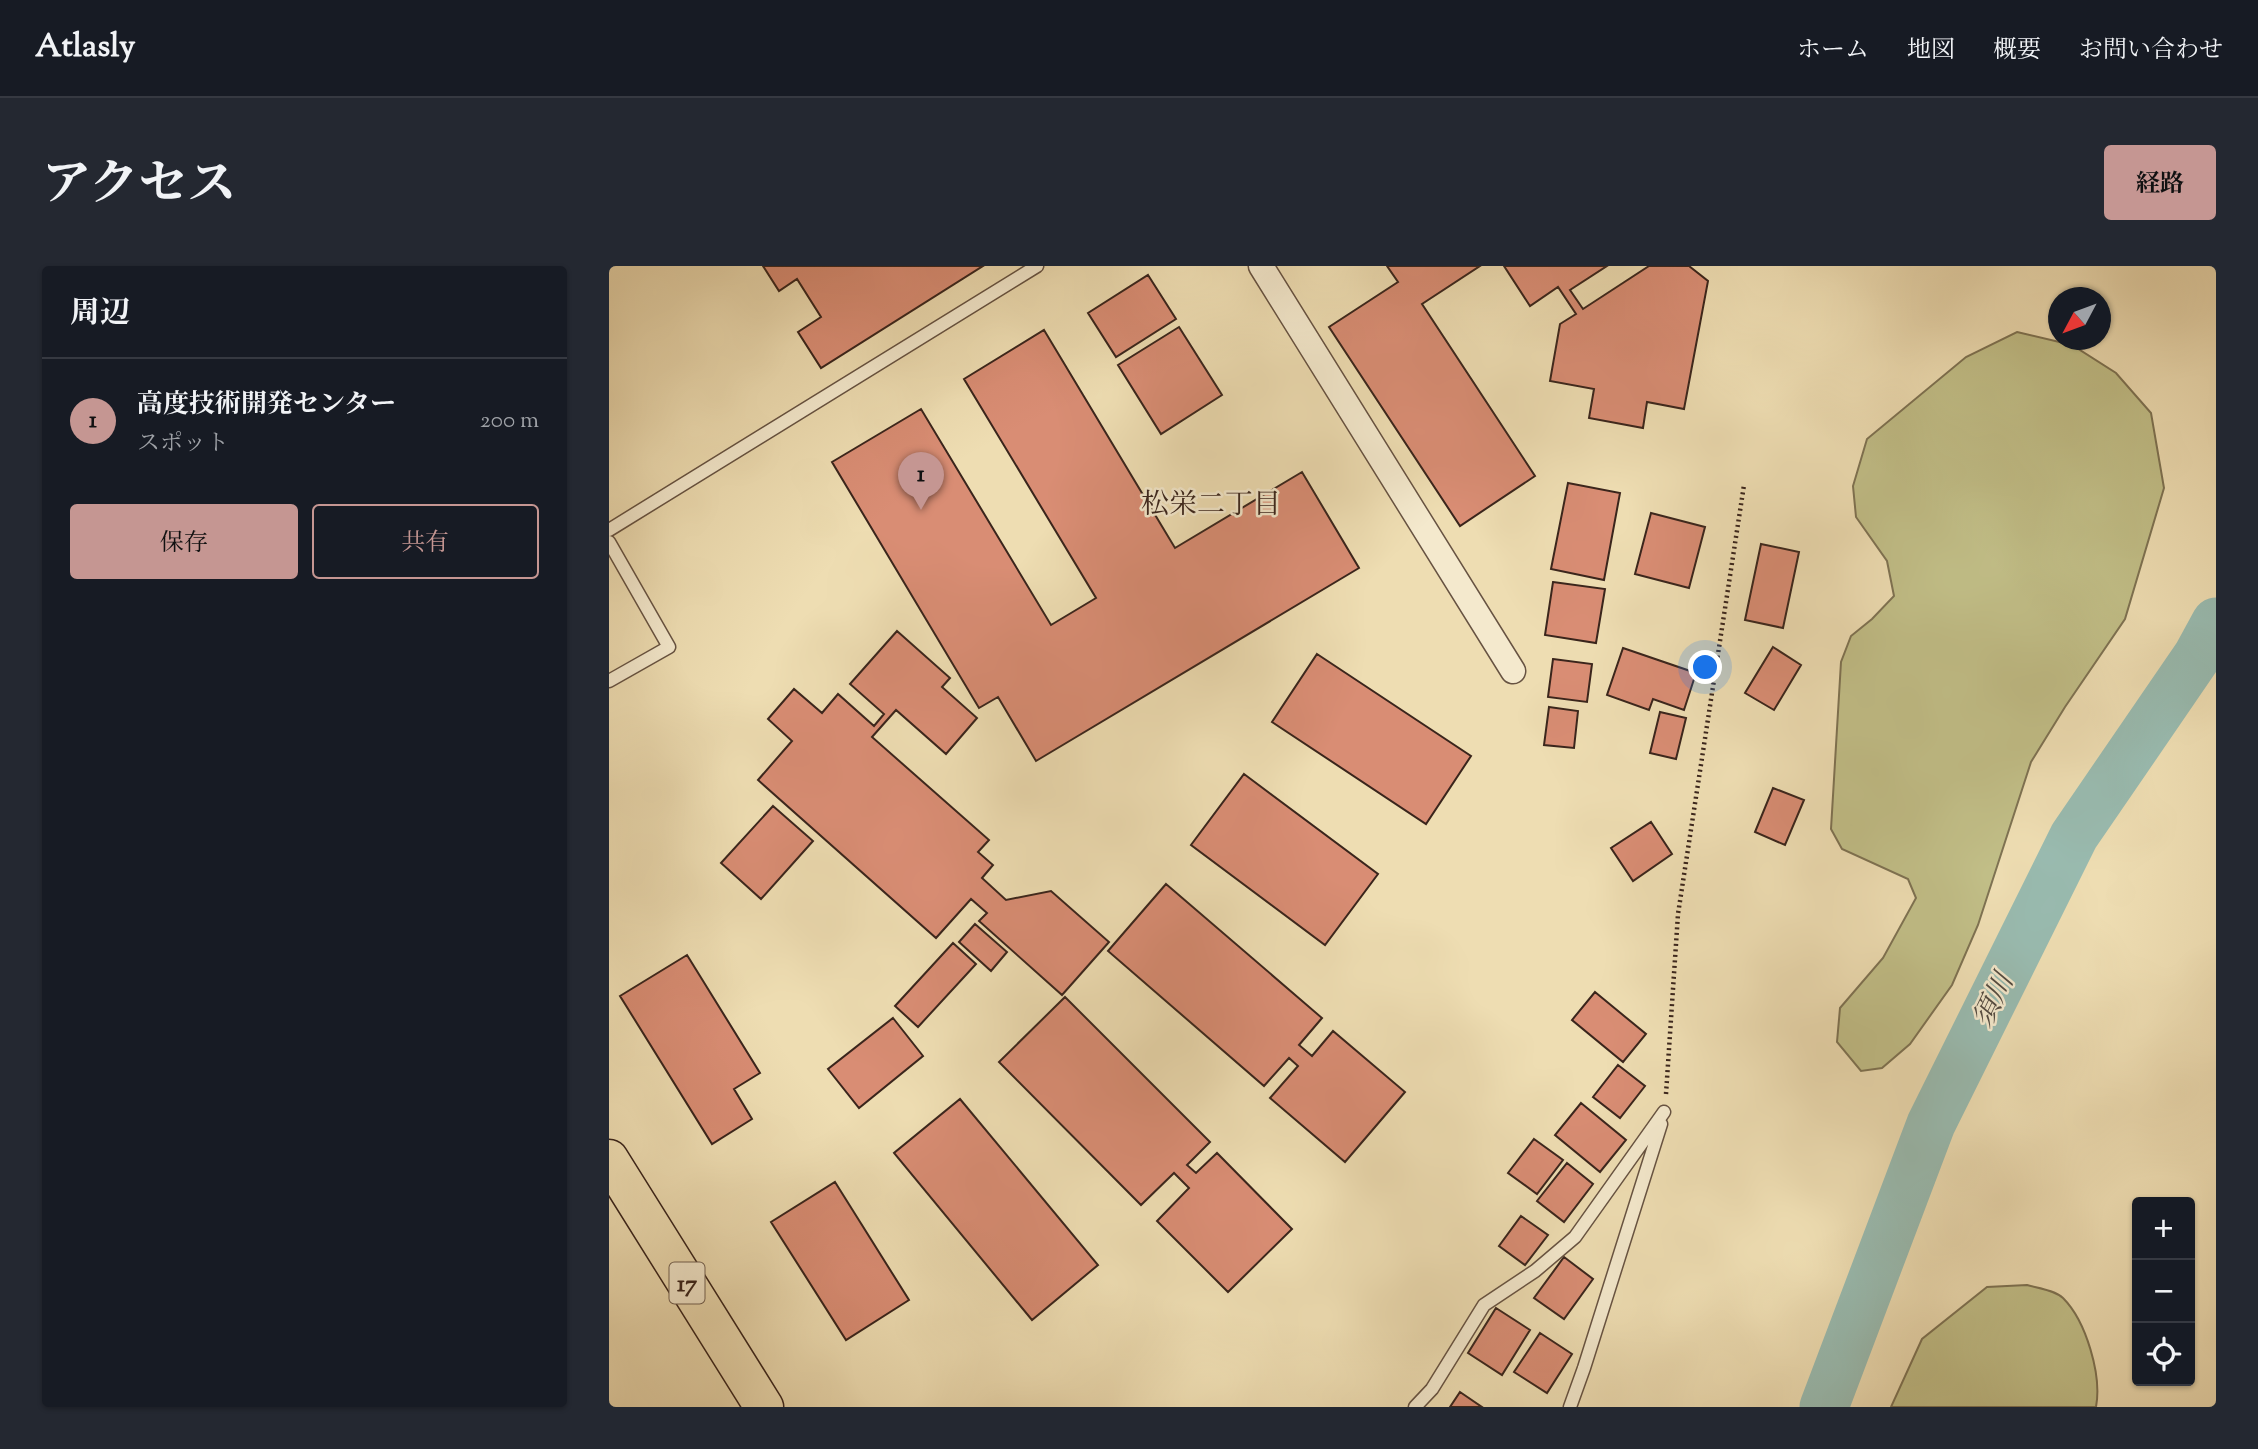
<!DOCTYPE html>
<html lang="ja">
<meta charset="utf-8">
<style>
body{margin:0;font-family:"Sorts Mill Goudy","Noto Serif JP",serif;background:#242831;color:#f1f3f6}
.controls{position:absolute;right:21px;bottom:21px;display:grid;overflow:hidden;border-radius:7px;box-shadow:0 2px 5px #0004}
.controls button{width:63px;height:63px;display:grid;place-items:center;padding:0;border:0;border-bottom:2px solid #363941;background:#171b24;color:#f1f3f6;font:35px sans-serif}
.compass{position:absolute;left:1439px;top:21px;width:63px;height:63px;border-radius:50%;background:#171b24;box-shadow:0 2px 5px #0004;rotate:229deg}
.you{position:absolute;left:1097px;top:402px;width:24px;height:24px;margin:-18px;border:5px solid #fff;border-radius:50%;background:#1a73e8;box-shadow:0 0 0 10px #1a73e833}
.badge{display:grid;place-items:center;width:46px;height:46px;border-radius:50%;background:#c59692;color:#111;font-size:23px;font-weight:700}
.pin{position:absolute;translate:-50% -58px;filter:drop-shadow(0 2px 4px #0008)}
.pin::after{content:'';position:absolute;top:37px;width:24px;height:21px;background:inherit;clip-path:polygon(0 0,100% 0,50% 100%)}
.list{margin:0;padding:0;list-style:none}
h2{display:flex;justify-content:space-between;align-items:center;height:91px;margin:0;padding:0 28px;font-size:30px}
h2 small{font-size:23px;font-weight:400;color:#9ea1a6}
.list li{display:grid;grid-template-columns:46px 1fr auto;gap:21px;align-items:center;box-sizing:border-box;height:126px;padding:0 28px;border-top:2px solid #363941}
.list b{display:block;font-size:26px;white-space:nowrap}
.list p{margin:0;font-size:23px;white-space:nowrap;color:#9ea1a6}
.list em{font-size:23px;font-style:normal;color:#9ea1a6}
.actions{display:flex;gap:14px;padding:21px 28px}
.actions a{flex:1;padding:16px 0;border:2px solid #c59692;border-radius:7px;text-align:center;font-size:24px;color:#c59692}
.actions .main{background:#c59692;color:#111}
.icon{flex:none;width:38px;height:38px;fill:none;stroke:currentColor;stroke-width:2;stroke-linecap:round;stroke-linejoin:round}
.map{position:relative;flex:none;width:1607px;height:1141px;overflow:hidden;border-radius:7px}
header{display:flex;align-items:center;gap:42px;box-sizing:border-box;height:98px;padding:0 35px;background:#171b24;border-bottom:2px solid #363941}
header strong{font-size:33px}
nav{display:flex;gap:38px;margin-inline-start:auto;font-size:24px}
.intro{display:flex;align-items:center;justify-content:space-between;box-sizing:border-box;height:168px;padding:0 42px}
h1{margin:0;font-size:49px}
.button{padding:18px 32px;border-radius:7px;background:#c59692;color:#111;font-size:24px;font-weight:700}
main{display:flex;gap:42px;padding:0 42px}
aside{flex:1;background:#171b24;border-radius:7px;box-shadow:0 2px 5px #0004}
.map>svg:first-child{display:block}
.green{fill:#c1be87;stroke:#7e7252;stroke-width:2}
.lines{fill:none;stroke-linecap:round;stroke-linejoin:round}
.river{stroke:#99bbb0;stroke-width:49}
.building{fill:#d98d74;stroke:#3a251c;stroke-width:2}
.lane-casing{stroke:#675342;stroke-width:15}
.street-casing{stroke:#675342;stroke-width:27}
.primary-casing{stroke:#3a251c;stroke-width:41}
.path{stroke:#3a251c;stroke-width:4.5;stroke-dasharray:2 3.5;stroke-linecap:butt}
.lane{stroke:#f4e9cd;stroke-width:12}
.street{stroke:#f4e9cd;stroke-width:24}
.primary{stroke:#eeddb2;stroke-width:38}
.labels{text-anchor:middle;stroke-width:5;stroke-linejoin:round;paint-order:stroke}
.shield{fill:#f4e9cd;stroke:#726051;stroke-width:2}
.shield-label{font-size:24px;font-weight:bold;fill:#3a251c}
.neighbourhood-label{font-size:28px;fill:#3a251c;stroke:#f4e9cd}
.water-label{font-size:28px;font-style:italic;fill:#524a41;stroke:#f4e9cd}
</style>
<header>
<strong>Atlasly</strong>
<nav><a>ホーム</a><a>地図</a><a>概要</a><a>お問い合わせ</a></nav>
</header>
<div class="intro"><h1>アクセス</h1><a class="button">経路</a></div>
<main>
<aside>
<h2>周辺<small></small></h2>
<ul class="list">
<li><span class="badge">1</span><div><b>高度技術開発センター</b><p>スポット</p></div><em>200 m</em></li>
</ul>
<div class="actions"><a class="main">保存</a><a>共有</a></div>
</aside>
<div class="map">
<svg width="1607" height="1141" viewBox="0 0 1607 1141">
<rect width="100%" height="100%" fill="#eeddb2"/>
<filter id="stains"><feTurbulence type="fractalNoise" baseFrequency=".00286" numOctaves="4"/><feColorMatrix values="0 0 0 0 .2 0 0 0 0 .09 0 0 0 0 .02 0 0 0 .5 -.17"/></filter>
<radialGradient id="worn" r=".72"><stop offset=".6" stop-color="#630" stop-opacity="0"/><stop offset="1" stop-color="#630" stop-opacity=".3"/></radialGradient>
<path class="green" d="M1408,66L1463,79L1507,107L1542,147L1555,222L1516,353L1456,441L1422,496L1369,659L1343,719L1301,778L1273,802L1252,805L1228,776L1231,742L1274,692L1307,632L1299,613L1233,583L1222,563L1232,396L1242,370L1263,353L1285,330L1278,295L1247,251L1244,220L1258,173L1357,91Z
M1418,1019C1428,1022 1446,1024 1454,1032C1477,1055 1493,1109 1487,1141H1282L1313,1073L1378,1021Z"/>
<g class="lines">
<path class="river" d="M1215,1141L1322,858L1465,570L1589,389L1607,356"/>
</g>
<path class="building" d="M154,0H374L212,102L189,66L212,51L188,13L170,25Z
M778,0H871L813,38L926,210L851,260L720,61L789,16Z
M895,0H998L961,24L974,43L1040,0H1080L1099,15L1075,143L1038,136L1034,162L980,152L985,123L941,115L951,58L967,48L949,21L921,40Z
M539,9L567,53L507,91L479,47Z
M570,61L613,129L552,168L509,99Z
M435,64L566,282L693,206L750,302L427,495L389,431L370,442L223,196L312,143L442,359L487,332L355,113Z
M959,217L1011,227L995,314L942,303Z
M1042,247L1096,261L1080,322L1026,308Z
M1152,278L1190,286L1174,362L1136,354Z
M944,316L996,323L987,377L936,369Z
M288,365L341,412L333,421L368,452L337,488L287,444L263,471L380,574L369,586L384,599L373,612L397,634L442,625L500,676L453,729L370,655L378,647L362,633L327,672L149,514L183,475L159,453L185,423L213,447L229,428L265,460L275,448L241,418Z
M1164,381L1192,399L1165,444L1136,427Z
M1014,382L1087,407L1075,444L1044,433L1040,444L998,429Z
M708,388L862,490L817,558L663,456Z
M944,393L983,398L978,436L939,431Z
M940,441L969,445L965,482L935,479Z
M1051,446L1077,452L1067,493L1041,487Z
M635,508L769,608L716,679L582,579Z
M1164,522L1195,534L1176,579L1146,566Z
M164,540L204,575L152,633L112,597Z
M1042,556L1063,588L1024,615L1002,582Z
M557,618L713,752L690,779L703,790L724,765L796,826L736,896L661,832L689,800L680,792L655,820L499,685Z
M366,658L398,686L382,705L350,676Z
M344,677L367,698L309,761L286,740Z
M78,689L151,807L125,823L143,853L103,878L11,730Z
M986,726L1037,768L1014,796L963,754Z
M456,731L601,876L578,899L587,907L608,887L683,963L619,1026L548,955L580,922L565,907L532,939L390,796Z
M284,752L314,790L250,842L219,803Z
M1009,799L1036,820L1011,852L984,831Z
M351,833L489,999L423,1054L285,887Z
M972,837L1017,874L991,906L946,869Z
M925,873L954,894L928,928L899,907Z
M958,897L984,918L955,956L928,935Z
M226,916L300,1034L237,1074L162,956Z
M912,950L939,969L916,999L890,980Z
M955,991L984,1013L955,1053L925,1032Z
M887,1042L921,1064L893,1109L859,1087Z
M931,1067L963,1088L938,1127L905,1106Z
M851,1126L873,1141H841Z"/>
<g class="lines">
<g class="lane-casing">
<path id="lane" d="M0,264L428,0
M0,276L60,381L0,415
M806,1141L823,1123L875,1039L926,1005L966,971L1055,846
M961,1141L975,1102L1052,858"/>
</g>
<g class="street-casing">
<path id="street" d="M652,0L904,405"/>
</g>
<g class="primary-casing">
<path id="primary" d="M0,893L155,1141"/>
</g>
<path class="path" d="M1057,828L1069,648L1135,219"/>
<use href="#lane" class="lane"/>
<use href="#street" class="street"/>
<use href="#primary" class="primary"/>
</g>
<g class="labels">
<rect class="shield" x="60.5" y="996.5" width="35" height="41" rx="5"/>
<g class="shield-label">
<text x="78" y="1025">17</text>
</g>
<g class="neighbourhood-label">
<text x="602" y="247">松栄二丁目</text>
</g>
<g class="water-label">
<text transform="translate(1383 734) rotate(-64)" y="10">須川</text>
</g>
</g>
<rect width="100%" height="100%" filter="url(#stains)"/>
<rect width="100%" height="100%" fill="url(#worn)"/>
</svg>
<div class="controls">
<button>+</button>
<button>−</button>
<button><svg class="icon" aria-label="locate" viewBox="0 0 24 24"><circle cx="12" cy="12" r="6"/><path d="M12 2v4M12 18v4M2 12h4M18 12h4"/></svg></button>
</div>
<svg class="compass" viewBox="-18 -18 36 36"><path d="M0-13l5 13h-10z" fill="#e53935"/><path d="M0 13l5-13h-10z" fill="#9ea1a6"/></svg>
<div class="you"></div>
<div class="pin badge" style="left:312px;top:244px">1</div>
</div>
</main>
